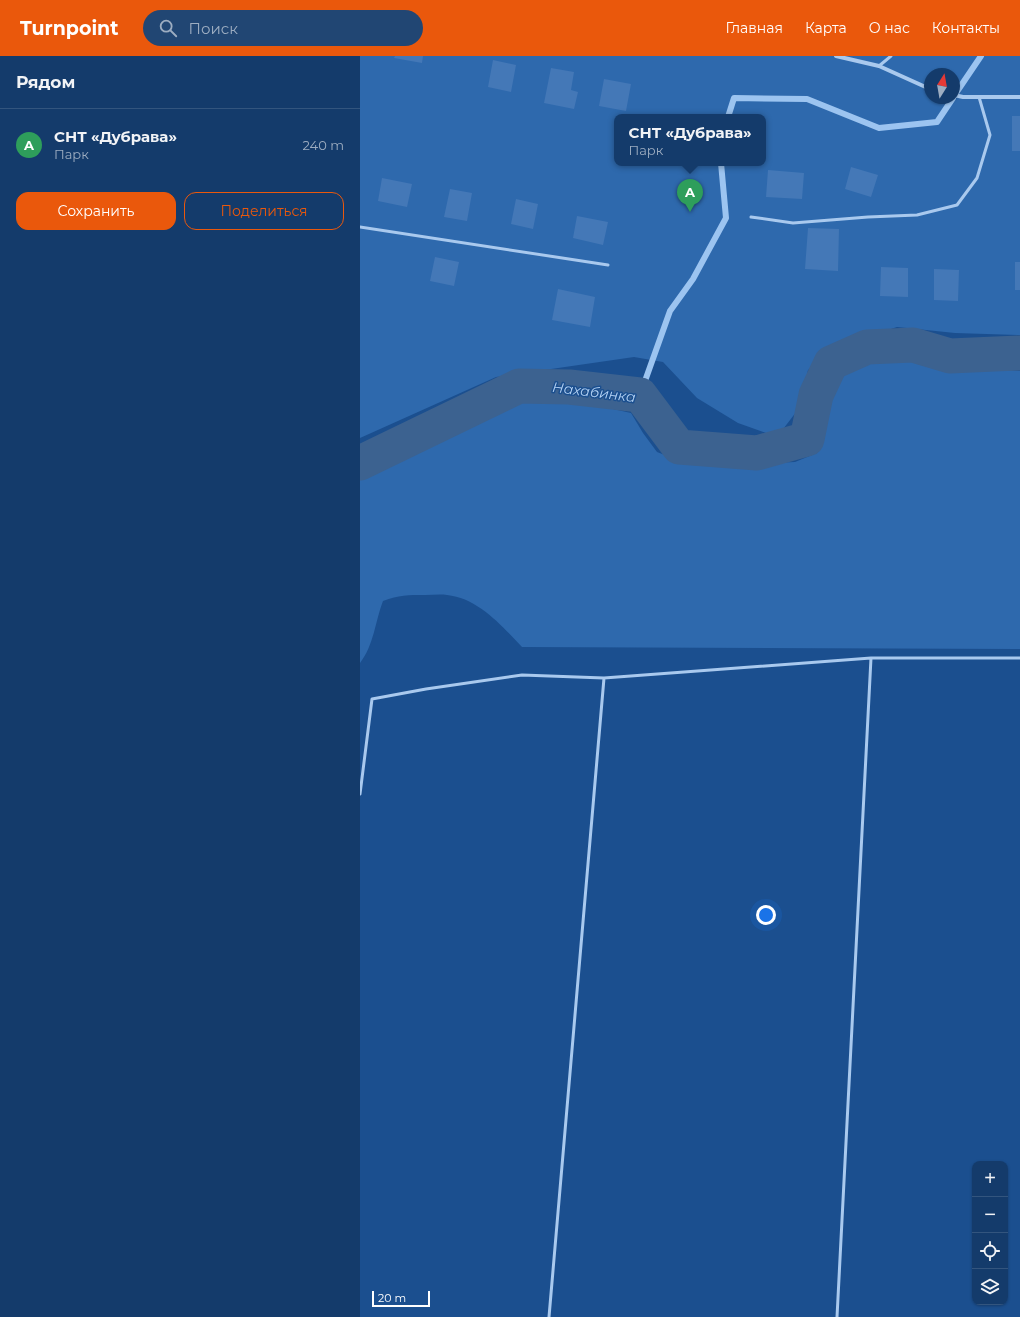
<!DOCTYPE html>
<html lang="ru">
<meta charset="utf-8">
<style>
body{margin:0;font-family:Montserrat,sans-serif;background:#214673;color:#f1f3f6}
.controls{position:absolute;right:12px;bottom:12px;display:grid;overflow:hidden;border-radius:8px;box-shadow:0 1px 3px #0004}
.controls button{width:36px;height:36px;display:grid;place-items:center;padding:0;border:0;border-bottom:1px solid #33557e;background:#143b6b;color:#f1f3f6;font:20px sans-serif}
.compass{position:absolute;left:564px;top:12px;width:36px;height:36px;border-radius:50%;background:#143b6b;box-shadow:0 1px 3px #0004;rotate:11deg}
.scale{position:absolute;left:12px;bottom:10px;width:58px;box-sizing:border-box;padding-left:4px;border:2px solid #fff;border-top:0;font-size:11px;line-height:14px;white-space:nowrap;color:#fff;-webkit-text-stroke:3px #1b4f8f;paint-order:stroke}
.you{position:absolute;left:406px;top:859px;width:14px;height:14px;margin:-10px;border:3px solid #fff;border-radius:50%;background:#1a73e8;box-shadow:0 0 0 6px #1a73e833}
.badge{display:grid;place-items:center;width:26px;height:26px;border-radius:50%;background:#ea580c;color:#fff;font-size:13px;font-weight:700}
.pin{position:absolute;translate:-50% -33px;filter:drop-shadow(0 1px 2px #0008)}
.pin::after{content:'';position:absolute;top:21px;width:14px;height:12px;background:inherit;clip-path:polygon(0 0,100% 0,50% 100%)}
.popup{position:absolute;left:254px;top:58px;width:152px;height:52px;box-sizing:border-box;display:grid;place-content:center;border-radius:8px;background:#143b6b;filter:drop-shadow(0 1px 3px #0005);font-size:13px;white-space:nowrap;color:#9dadc1}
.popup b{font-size:15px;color:#f1f3f6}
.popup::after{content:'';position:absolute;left:50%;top:100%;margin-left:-8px;border:8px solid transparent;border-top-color:#143b6b}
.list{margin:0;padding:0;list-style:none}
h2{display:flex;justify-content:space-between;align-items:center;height:52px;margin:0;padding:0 16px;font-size:17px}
h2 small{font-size:13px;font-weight:400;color:#9dadc1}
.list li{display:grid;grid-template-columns:26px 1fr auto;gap:12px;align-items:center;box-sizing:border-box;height:72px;padding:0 16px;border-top:1px solid #33557e}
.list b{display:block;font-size:15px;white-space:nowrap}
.list p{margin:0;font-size:13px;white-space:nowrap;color:#9dadc1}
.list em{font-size:13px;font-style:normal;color:#9dadc1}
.actions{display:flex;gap:8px;padding:12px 16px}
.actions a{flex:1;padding:9px 0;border:1px solid #ea580c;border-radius:12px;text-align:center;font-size:14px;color:#ea580c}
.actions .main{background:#ea580c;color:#fff}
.icon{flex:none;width:22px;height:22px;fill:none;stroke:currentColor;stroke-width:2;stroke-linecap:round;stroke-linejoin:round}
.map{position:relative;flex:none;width:660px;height:1261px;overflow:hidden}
header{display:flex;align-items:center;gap:24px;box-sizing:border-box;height:56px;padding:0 20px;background:#ea580c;color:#fff}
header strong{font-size:19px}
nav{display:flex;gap:22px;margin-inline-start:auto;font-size:14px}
.search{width:280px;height:36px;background:#214673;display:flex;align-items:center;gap:10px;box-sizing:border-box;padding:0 14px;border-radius:22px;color:#9dadc1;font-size:15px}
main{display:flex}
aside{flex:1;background:#143b6b}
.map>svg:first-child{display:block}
.green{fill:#2e69ad;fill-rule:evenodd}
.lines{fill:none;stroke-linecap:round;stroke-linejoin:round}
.stream{stroke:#9cc4f0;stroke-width:6}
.river{stroke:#3c6290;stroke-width:35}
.building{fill:#4478b7}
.service{stroke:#a9c9ee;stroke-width:3}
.minor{stroke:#a9c9ee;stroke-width:4}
.labels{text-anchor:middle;stroke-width:3;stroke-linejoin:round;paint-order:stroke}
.water-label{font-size:14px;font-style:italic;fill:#b5d3f5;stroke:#1b4f8f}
</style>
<header>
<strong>Turnpoint</strong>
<div class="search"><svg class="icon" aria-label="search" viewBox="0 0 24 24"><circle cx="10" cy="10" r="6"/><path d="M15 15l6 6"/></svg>Поиск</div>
<nav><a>Главная</a><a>Карта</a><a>О нас</a><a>Контакты</a></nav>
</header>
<main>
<aside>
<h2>Рядом<small></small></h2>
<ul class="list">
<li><span class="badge" style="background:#2e9e5b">A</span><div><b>СНТ «Дубрава»</b><p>Парк</p></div><em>240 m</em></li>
</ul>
<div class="actions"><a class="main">Сохранить</a><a>Поделиться</a></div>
</aside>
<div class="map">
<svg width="660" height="1261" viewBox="0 0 660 1261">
<rect width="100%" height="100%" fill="#1b4f8f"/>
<path class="green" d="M0,0H660V279L595,277L537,271L485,288L448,314L440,351L417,381L378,367L337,342L303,306L274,301L136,321L0,382ZM570,18H594V42H570ZM257,61H403V107H257Z
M548,305L592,310L660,315V593L162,591C142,570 118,542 87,539C80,538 72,539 65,539C48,539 39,539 23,545C15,566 14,589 0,607V419L128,353L182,338L205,339L226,347L271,357L283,377L297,396L320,405L344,410L435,406L457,397L464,377L471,336L482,316L502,307Z"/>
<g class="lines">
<path class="stream" d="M594,40L621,0
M368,61L374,42L447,43L519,72L577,66L593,42
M280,339L310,255L333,223L366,162L361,107"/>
<path class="river" d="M0,407L159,330L209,331L280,339L319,391L397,397L447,383L456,339L471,307L507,291L553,289L590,300L660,297"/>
</g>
<path class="building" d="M35,0H63L62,7L34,2Z
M133,4L156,9L151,36L128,31Z
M191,12L214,16L211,34L218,36L214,53L184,47Z
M244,23L271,28L266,55L239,50Z
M652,60H660V95H652Z
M491,111L518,119L511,141L485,133Z
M408,114L444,117L442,143L406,141Z
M22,122L52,128L47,151L18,145Z
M90,133L112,137L107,165L84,161Z
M156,143L178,148L173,173L151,168Z
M217,160L248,166L243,189L213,182Z
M448,172L479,173L478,215L445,213Z
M75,201L99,206L94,230L70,225Z
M655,206H660V234H655Z
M521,211L548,212V241L520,240Z
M574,213L599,214L598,245L574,244Z
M198,233L235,241L230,271L192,264Z"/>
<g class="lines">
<path class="service" d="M519,10L531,0
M391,161L433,167L508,161L557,159L597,149L617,122L630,79L619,41
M0,171L248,209
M0,738L12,643L66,633L162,619L244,622L511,602H660
M189,1261L244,622
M477,1261L511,602"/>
<path class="minor" d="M476,0L519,10L570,33
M594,39L603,41H660"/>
</g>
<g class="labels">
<g class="water-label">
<text transform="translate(234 336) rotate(7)" y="5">Нахабинка</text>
</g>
</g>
</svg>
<div class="controls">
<button>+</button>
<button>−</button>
<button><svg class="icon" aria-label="locate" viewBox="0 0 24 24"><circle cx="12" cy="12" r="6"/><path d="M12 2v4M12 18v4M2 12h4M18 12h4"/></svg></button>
<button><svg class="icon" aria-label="layers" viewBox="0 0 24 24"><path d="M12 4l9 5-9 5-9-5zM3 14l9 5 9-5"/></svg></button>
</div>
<svg class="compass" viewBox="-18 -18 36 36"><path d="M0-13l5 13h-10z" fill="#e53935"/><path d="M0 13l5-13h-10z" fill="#9dadc1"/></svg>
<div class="scale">20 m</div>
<div class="you"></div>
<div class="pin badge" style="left:330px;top:156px;background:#2e9e5b">A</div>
<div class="popup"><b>СНТ «Дубрава»</b>Парк</div>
</div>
</main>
